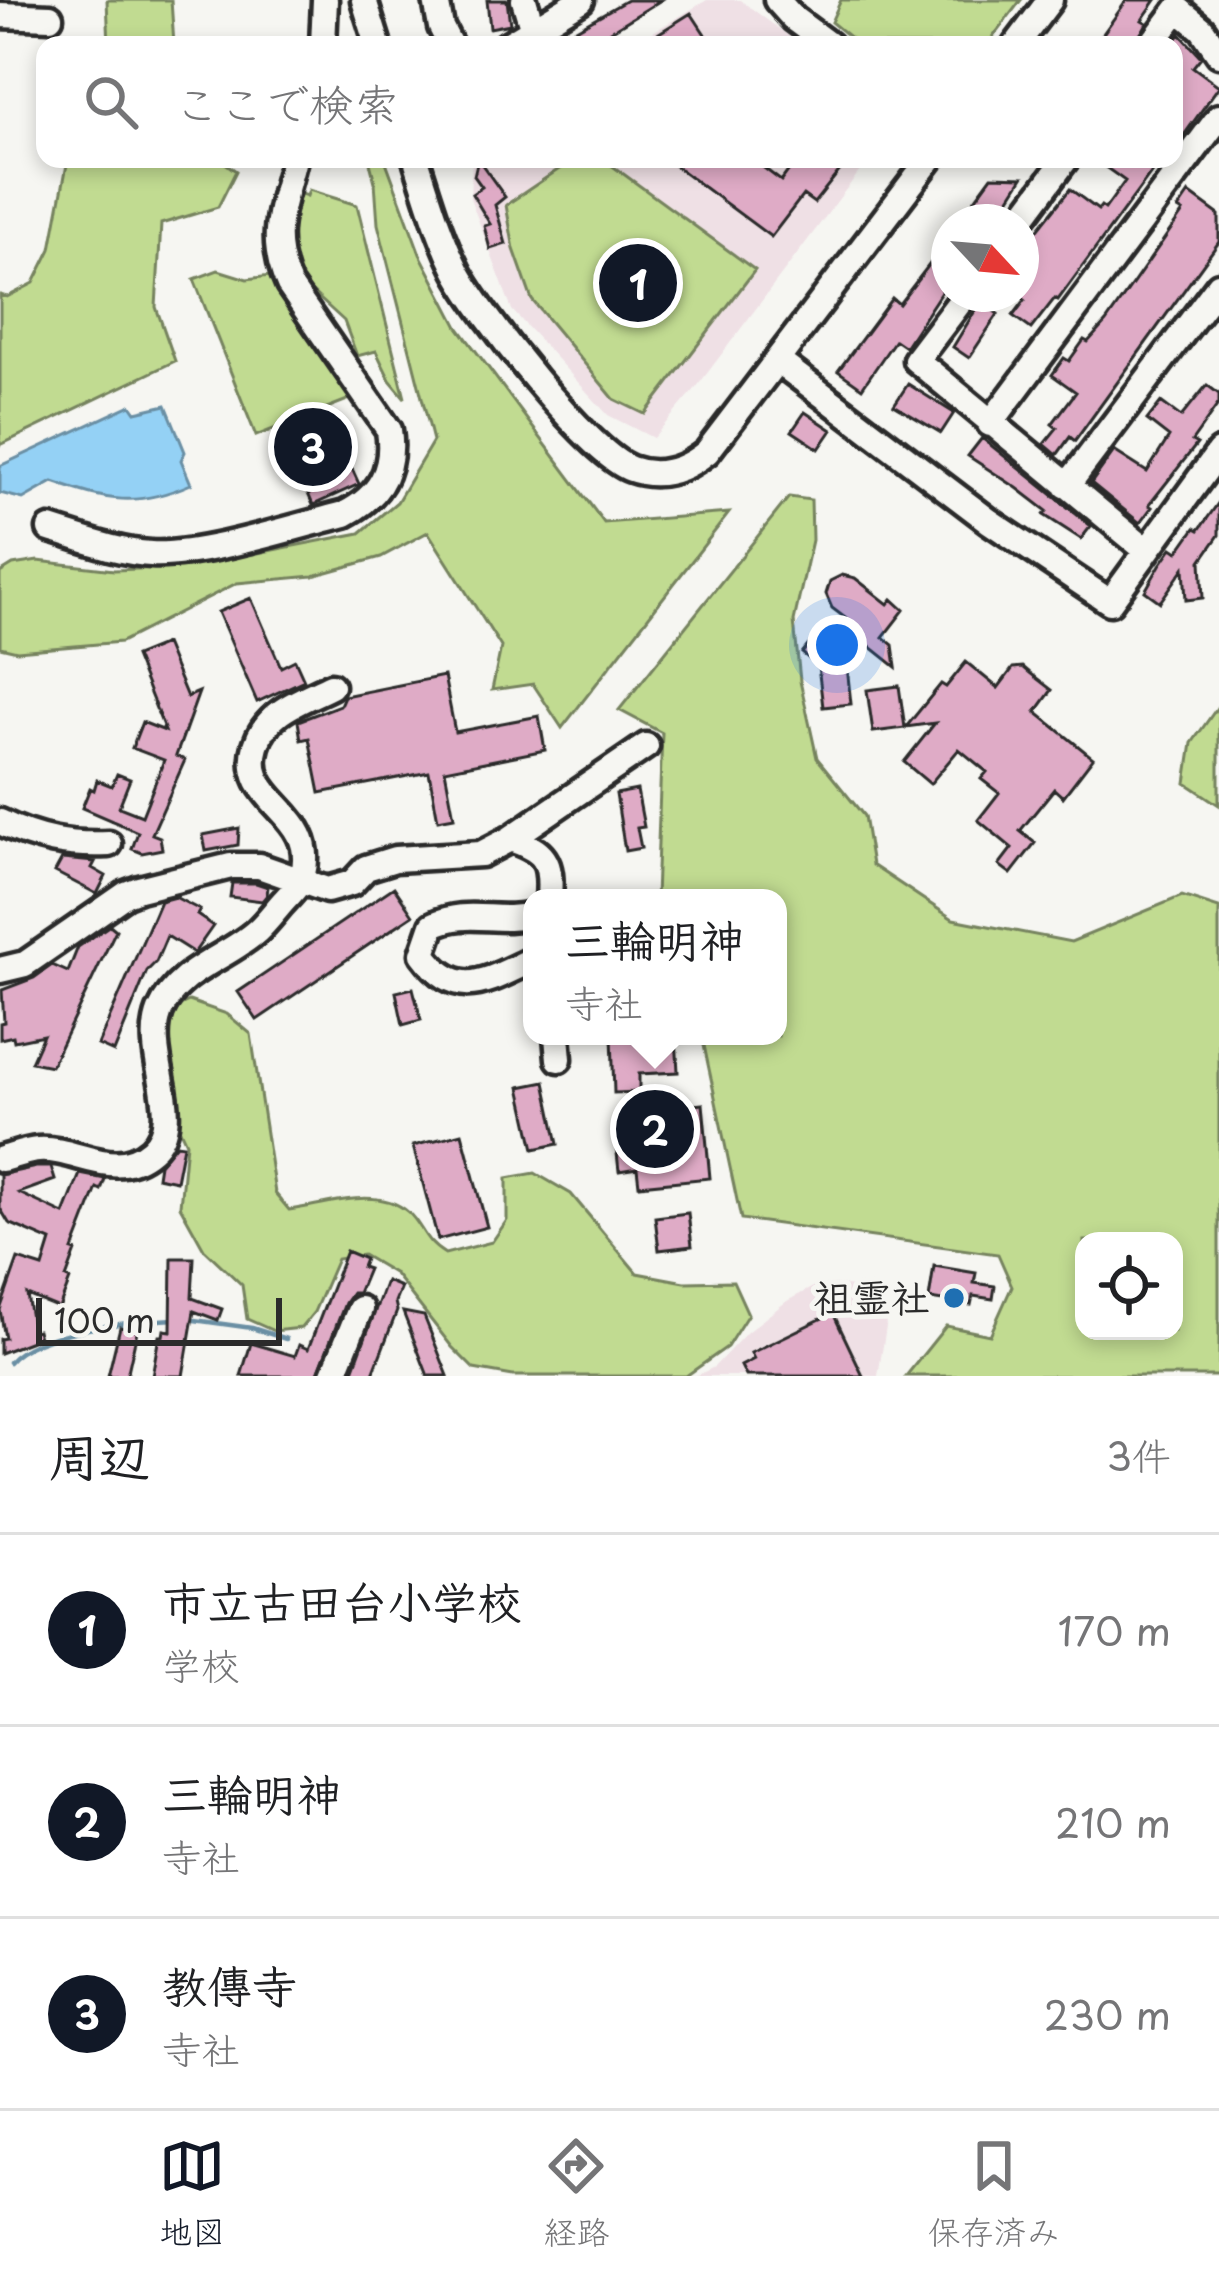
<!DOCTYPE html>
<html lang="ja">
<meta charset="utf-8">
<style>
body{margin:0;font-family:"Playpen Sans","Klee One",sans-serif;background:#f2f2f2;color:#202124}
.controls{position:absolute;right:36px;bottom:36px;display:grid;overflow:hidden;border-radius:24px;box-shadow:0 6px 18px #0003}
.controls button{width:108px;height:108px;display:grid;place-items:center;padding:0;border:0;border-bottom:3px solid #e0e0e0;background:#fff;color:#202124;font:60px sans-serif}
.compass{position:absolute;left:931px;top:204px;width:108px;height:108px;border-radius:50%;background:#fff;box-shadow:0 6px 18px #0003;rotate:116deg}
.scale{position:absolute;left:36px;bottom:30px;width:246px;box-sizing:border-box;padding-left:12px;border:6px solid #2b2b2b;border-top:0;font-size:33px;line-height:42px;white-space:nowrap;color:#2b2b2b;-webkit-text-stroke:9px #f6f6f2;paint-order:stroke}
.you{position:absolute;left:837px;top:645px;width:42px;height:42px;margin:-30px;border:9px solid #fff;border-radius:50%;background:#1a73e8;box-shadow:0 0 0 18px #1a73e833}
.badge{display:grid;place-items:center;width:78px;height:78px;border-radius:50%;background:#111827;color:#fff;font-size:39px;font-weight:700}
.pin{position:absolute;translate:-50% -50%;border:6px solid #fff;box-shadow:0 3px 12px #0006}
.popup{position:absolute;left:523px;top:889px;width:264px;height:156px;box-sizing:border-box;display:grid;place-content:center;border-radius:24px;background:#fff;filter:drop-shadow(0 3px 9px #0005);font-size:39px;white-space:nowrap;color:#757577}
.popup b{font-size:45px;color:#202124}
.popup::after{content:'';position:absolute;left:50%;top:100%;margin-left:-24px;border:24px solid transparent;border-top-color:#fff}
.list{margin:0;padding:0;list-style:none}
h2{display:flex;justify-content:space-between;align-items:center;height:156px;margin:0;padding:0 48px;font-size:51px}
h2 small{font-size:39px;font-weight:400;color:#757577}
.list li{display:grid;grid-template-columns:78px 1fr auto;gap:36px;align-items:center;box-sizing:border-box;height:192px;padding:0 48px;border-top:3px solid #e0e0e0}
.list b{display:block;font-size:45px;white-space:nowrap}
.list p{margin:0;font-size:39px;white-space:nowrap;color:#757577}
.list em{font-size:39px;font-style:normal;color:#757577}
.icon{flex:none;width:66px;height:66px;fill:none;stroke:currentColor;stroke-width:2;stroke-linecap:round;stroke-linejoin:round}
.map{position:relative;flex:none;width:1219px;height:1376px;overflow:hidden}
.search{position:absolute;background:#fff;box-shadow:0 6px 18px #0003;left:36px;right:36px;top:36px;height:132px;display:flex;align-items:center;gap:30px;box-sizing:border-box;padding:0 42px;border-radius:24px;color:#757577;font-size:45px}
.sheet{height:732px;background:#fff}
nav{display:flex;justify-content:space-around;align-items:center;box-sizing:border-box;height:168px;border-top:3px solid #e0e0e0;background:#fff;font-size:33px;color:#757577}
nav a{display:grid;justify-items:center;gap:6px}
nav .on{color:#111827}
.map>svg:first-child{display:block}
.built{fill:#efe0e5}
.green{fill:#c1db91;stroke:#76835e;stroke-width:3;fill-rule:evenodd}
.water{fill:#94d1f5;stroke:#6a8fa4;stroke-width:3}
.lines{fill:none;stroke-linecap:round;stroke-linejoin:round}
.stream{stroke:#6a8fa4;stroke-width:4.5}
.building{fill:#dfabc6;stroke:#2b2b2b;stroke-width:3}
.minor-casing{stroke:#2b2b2b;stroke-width:33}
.minor{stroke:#f6f6f2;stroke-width:24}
.poi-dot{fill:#1f6fb2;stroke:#f6f6f2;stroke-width:4.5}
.labels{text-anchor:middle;stroke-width:10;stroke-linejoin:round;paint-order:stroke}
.poi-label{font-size:39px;font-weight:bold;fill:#2b2b2b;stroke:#f6f6f2;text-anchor:end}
</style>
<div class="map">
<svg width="1219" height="1376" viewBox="0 0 1219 1376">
<rect width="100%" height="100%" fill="#f6f6f2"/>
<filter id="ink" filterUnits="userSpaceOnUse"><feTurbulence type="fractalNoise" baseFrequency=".00833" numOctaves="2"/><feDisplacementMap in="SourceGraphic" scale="24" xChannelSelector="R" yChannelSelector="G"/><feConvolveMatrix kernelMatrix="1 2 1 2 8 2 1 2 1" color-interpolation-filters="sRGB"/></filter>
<g filter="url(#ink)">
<path class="built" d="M707,0H740L801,45H631Z
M472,159H869L696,388L653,438L608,415L512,310L470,198Z
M836,1284L867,1290L884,1306L886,1327L878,1376H696L714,1367L747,1332L787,1301L815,1286Z"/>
<path class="green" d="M107,0H171L174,45H109Z
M841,0H1021L987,45H859L831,22Z
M68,159H220L236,171L218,207L161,224L156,307L175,361L0,445V295L7,297L34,283L51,249Z
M369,159H385L420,254L458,327L604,523L729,513L562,728L533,684L492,690L501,647L428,532L381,557L313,576L237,583L121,642L17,651L0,647V573L13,565L38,561L114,570L186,567L360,533L397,502L433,441L378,224L375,182Z
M574,159H603L755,270L645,414L614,399L532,300L514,249L506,205Z
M290,190L307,196L309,190L357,205L405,398L390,380L376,351L357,356L344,321L295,276L281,254Z
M218,270L247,279L270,276L335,367L332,373L350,399L256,436L194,279Z
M789,497L811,500L812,540L794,621L800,681L817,758L864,816L872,865L953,919L1071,942L1182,896L1219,908V1376H906L946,1326L990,1335L1012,1286L998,1254L741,1219L702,1036H778V898H656L662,733L619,710ZM1084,1241H1174V1331H1084Z
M1219,705V805L1186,783L1192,743Z
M189,1001L227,1014L251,1034L275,1193L289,1210C326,1205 378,1185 408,1212C424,1227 422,1240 445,1254L492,1242L507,1220V1178L535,1173L571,1194L637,1273L685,1282L733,1281L748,1314L727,1347L686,1376H513L474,1369L452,1347L395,1274L363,1255L337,1259L314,1312L301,1328L274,1331L247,1319L242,1285L204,1249L180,1206L186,1143L176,1121L162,1044L169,1010Z"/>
<path class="water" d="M131,405L136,412L166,405L185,452L181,460L191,484C136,508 108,501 53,482L23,499L0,493V466Z"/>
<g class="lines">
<path class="stream" d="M187,1319L252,1328L286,1339
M9,1362C36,1330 133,1321 175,1319"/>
</g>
<path class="building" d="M487,0H507L510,24L490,28Z
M627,0H661L588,45H548Z
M1127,0H1156L1142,20L1147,23L1135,45H1095Z
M691,13L712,45H640Z
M1180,34L1201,57L1193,67L1219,86L1174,149L1172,45Z
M478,159L505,197L495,205L506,244L490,249L484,226L490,224L472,194L482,187L474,176Z
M666,159H752L781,181L797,159H849L814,203L803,195L771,237Z
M1094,159H1141L1154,169L1058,300L1055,298L1031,329L1013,316L1025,300L1021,297V256L1035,233L1070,189L1098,210L1101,206L1105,209L1125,181Z
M992,176L1023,177L1002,210L1005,213L1003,222H977L965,213Z
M1189,193L1219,215V242L1075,441L1070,437L1057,455L1044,444L1057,428L1052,424L1076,392L1052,375L1064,358L1069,361L1084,340L1088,342L1106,322L1183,212L1178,209Z
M949,239V280L905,347L895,340L862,388L838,371L892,298L899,304Z
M981,301L998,314L969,358L953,347Z
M908,384L954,413L941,433L894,405Z
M1207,385L1219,394V403L1192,441L1197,444L1149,505L1152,507L1140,523L1091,483L1114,451L1147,472L1169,437L1147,420L1161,402L1181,417Z
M326,412L359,484L313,505L281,432Z
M805,412L832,430L819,449L792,431Z
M982,438L1091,526L1081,539L1044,515L1047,511L1017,488L968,456Z
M1219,502V535L1201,561L1203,598L1186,600L1184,568L1160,602L1145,591L1160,565L1172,548L1178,552L1195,528L1199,530Z
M842,575L855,578L888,604L892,599L904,610L883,637L893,645L896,667L861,639L865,633L832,608L826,594L830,581Z
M251,598L281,667L295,660L304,680L257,702L218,612Z
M834,634L837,667L846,657L851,704L823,707L818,666L802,653L815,637Z
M165,644L187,697L199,692L176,756L185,760L152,834L160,837L162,849L142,853L132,849L138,832L82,808L90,788L94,790L97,780L112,786L117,774L130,779L119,807L142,816L164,760L132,748L142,722L165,731L135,656Z
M966,662L998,688L1013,668L1023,667L1030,673L1052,690L1036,712L1093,758L1063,797L1054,789L1020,831L1035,843L1011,874L999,865L1012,848L978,820L999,793L981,779L987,772L959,749L930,784L904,762L935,723L906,727L941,684L946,687Z
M444,676L455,732L539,716L545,750L445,770L454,817L438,820L429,772L320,793L309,738L301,740L298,721L340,705L344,696Z
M899,686L905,728L873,732L867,690Z
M637,790L644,827L637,828L641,848L625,851L616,794Z
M239,828L238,845L206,851L203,835Z
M62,859L95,862L92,868L106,876L97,894L55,872Z
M232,883H256L268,887L267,895L262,901L230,897Z
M394,887L413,915L257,1020L238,992Z
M175,897L200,910L197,915L213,926L194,953L167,936L156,962L147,971L114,1052L98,1045L160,901Z
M110,925L116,930L51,1066L31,1062L43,1035L14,1041L13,1036L0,1039V1023L4,1022L2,990L34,978L52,965L68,972L78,947Z
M413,988L421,1020L403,1025L396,992Z
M612,1036H676L678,1072L639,1074V1092L614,1093Z
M545,1082L558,1144L534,1149L520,1087Z
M703,1104L710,1178L639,1185L637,1168L619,1171L614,1125L632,1123L631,1112Z
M462,1133L487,1227L438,1240L413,1146Z
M176,1144L183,1145L176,1181L157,1177L159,1164Z
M36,1167H51L55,1180L19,1193L64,1214L80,1174L105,1179L101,1190L97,1188L73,1250L76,1251L66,1278L70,1280L59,1308L27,1295L33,1331L37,1330L39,1338L0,1353V1339L5,1338L0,1310L18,1259L43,1267L51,1241L9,1223L0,1208V1175Z
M688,1213L692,1246L659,1250L655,1217Z
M346,1251L365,1259L362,1267L368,1269L358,1293H352L345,1303L317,1376H241L251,1343L295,1356L299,1345L308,1349Z
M172,1258H194L192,1298L222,1309L218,1320L194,1311L183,1376H152L159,1336H163L164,1330L171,1331Z
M934,1266L976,1273L974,1283L995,1286L993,1299L973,1296L971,1305L929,1299Z
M386,1281L401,1287L395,1302L397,1311L372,1376H351Z
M403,1312L424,1316L448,1376H428Z
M833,1313L863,1376H746L741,1366L754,1359L751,1353Z
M120,1327L137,1331L127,1376H108Z"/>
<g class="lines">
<g class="minor-casing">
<path id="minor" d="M364,0L378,45
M436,0L441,27L450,45
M524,0L533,30
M777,0L794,19L829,45
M0,15L50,17
M323,45L325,0
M507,45L581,0
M1016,45L1050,0
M1151,45L1178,9L1202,29L1219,54
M416,159C428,197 439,235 457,271C479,313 589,454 631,469C659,479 685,470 707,452L930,159
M1019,222L1066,159
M966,294L916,360L1146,550
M778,361L989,521L1110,602L1219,452
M990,424L1219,117
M1067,486L1219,285
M50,529C83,539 116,552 151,554C201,557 293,527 345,514C380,496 395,470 389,430L289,285C267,237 282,208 294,159
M0,822C37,840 68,846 109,844
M510,839L646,746
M532,915C495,924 468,908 433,925L423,954C458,1002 486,981 532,960
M0,970L25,964L126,894L139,889L231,866H259L327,890L352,883L366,868L395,859L481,854L510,839C545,851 552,860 549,898
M557,1036L559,1059
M2,1159C13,1156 26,1151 38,1150C77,1147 114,1182 151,1150C188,1118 142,1056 160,1011C178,969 226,959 257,931C266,923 274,912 282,903C290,894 299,886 303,874C319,810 239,804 256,746C266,711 301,701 331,686
M333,1376L360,1309"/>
</g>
<use href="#minor" class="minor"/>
</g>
</g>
<circle class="poi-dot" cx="954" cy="1298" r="12"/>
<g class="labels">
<g class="poi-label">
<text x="930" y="1312">祖霊社</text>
</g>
</g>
</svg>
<div class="controls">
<button><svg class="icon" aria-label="locate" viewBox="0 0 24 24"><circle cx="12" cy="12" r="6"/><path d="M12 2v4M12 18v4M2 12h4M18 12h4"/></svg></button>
</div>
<svg class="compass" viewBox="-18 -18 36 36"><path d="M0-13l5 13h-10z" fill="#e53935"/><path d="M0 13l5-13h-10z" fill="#757577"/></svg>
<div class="scale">100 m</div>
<div class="you"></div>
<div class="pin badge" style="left:638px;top:283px">1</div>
<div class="pin badge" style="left:655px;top:1129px">2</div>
<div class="popup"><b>三輪明神</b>寺社</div>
<div class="pin badge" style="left:313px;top:447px">3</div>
<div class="search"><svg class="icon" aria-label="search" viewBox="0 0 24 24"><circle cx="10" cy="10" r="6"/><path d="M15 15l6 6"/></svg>ここで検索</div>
</div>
<section class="sheet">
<h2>周辺<small>3件</small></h2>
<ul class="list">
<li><span class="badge">1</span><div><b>市立古田台小学校</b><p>学校</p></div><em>170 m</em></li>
<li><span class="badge">2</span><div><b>三輪明神</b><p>寺社</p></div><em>210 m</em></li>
<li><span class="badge">3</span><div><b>教傳寺</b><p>寺社</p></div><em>230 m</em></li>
</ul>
</section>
<nav>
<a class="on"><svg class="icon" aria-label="map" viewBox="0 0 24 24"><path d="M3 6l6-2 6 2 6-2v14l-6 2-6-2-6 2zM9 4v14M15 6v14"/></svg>地図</a>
<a><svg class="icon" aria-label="directions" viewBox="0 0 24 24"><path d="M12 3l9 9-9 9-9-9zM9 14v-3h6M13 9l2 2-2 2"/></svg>経路</a>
<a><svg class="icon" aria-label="saved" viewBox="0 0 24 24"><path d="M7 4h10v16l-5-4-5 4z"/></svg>保存済み</a>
</nav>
